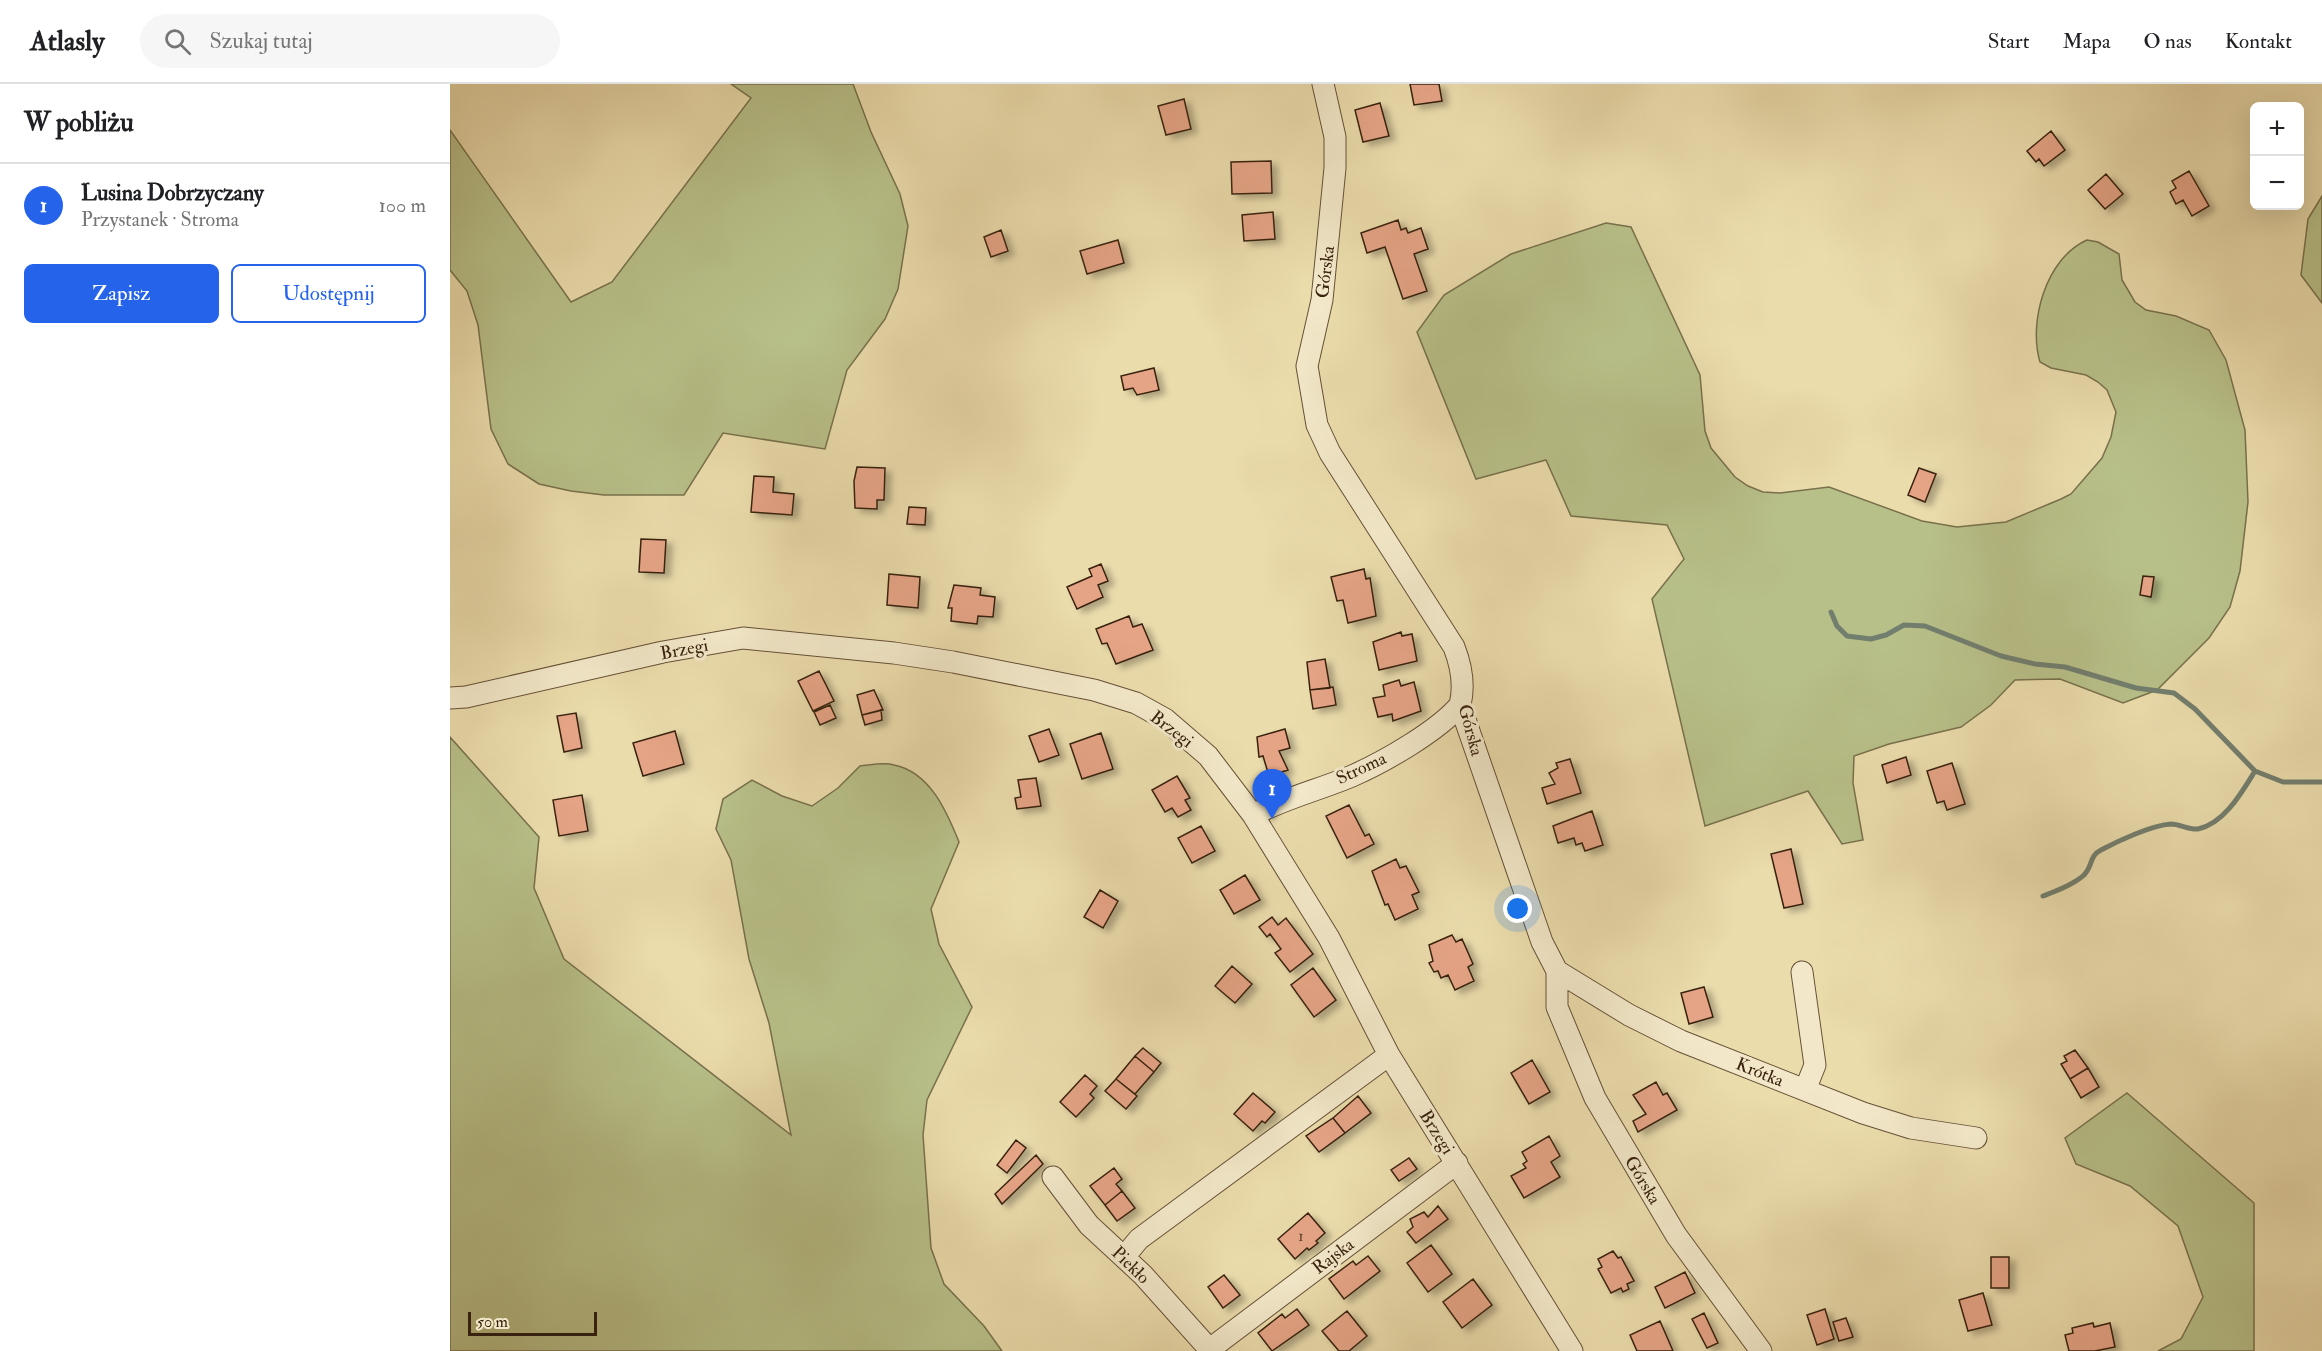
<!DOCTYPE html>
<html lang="pl">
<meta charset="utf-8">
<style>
body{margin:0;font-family:"IM FELL Double Pica",serif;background:#f6f6f6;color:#202124}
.controls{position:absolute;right:18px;top:18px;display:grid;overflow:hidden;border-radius:9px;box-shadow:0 6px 24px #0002}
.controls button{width:54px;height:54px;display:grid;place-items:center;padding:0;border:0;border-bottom:2px solid #e0e0e0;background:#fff;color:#202124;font:30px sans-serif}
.scale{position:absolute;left:18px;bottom:15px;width:129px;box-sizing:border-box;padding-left:6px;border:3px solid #39220f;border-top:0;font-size:16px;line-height:21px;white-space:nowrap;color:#39220f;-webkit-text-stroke:4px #f2e8c9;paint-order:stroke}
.you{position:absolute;left:1068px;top:825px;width:21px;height:21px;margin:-15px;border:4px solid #fff;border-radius:50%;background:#1a73e8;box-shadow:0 0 0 9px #1a73e833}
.badge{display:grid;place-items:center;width:39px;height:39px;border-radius:50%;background:#2563eb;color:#fff;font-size:20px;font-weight:700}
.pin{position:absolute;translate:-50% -50px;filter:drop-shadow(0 2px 3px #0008)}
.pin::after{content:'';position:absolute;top:32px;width:21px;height:18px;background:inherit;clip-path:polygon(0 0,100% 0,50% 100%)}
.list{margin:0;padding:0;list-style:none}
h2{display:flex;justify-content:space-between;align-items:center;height:78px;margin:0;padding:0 24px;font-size:26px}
h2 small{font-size:20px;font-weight:400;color:#757577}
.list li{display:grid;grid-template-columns:39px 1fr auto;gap:18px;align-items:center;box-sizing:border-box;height:84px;padding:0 24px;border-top:2px solid #e0e0e0}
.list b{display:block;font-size:22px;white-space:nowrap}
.list p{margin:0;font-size:20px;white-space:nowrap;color:#757577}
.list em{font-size:20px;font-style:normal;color:#757577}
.actions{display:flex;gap:12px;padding:18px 24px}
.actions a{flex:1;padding:14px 0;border:2px solid #2563eb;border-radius:9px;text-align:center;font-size:21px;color:#2563eb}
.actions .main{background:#2563eb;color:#fff}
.icon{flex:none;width:33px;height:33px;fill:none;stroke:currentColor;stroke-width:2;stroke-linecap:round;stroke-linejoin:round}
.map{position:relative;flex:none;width:1872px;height:1267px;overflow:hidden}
header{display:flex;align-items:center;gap:36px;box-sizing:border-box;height:84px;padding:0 30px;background:#fff;border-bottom:2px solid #e0e0e0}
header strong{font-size:28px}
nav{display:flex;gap:33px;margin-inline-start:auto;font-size:21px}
.search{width:420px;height:54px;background:#f6f6f6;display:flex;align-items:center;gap:15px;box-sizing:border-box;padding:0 21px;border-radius:33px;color:#757577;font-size:22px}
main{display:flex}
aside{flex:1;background:#fff}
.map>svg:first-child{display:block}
.green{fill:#b8c089;stroke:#78714c;stroke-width:1.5}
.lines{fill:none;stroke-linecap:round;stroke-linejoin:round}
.stream{stroke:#727e6e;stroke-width:5}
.building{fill:#e5a486;stroke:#39220f;stroke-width:1.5;filter:url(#shadow)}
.minor-casing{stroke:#665036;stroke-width:23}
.minor{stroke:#f2e8c9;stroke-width:21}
.labels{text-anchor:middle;stroke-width:6;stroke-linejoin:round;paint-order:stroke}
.number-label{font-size:15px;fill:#64422d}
.street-label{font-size:18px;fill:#39220f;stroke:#f2e8c9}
</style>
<header>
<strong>Atlasly</strong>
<div class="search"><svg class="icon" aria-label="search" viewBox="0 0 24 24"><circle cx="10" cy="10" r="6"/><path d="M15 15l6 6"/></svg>Szukaj tutaj</div>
<nav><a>Start</a><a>Mapa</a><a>O nas</a><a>Kontakt</a></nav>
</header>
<main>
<aside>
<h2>W pobliżu<small></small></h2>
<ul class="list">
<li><span class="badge">1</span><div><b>Lusina Dobrzyczany</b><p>Przystanek · Stroma</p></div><em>100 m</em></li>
</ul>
<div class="actions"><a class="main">Zapisz</a><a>Udostępnij</a></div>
</aside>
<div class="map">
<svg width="1872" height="1267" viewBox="0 0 1872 1267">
<defs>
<filter id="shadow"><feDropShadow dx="6" dy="4" stdDeviation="3" flood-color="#0004"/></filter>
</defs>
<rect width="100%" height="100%" fill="#ebdcac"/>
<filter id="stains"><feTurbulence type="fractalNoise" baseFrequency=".00333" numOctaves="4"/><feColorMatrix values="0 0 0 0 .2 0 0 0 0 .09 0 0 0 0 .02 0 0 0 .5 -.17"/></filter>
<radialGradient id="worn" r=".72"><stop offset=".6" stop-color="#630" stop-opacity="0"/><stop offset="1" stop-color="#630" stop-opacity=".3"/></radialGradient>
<path class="green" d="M281,0H403L421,48L450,110L458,142L448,205L435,235L397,286L375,365L273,349L234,411H154L121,407L89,400L58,380L41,345L28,241L17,207L0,186V46L121,218L162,198L301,14Z
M1872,112V219L1851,191L1858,135Z
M1156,139L1181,143L1250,291L1255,347L1261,364L1285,393L1298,402L1313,408L1330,409L1379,403L1472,437L1507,443L1556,438L1611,415L1621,410L1652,374L1661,353L1666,328L1657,306L1648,298L1636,291L1601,284L1590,278C1578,238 1596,174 1637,156L1648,158L1669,170L1672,196L1685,218L1696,226L1726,232L1759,246L1776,276L1795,346L1798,418L1790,487L1780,523L1759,554L1707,606L1673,619L1610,595L1565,596L1541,621L1511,643L1439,660L1404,672L1403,699L1413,756L1392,760L1358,707L1255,742L1202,515L1234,475L1217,441L1121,432L1096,376L1026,395L967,248L994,211L1061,170Z
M0,653L89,753L84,804L114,875L341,1051L319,939L299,875L281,776L266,745L273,715L302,696L332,712L362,722L388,704L410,682C421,681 434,678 444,681C480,688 497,728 509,758L481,825L489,860L522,923L477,1016L473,1051L481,1164L494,1200L534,1242L552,1267H0Z
M1677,1009L1804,1119V1267H1708L1731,1255L1753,1213L1728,1142L1680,1102L1626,1080L1615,1054Z"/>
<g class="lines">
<path class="stream" d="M1381,528L1387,542L1397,552L1421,555L1436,551L1454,541L1475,542L1551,572L1585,580L1615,583L1686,604L1724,609L1745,625L1805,687L1833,698H1872
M1593,812C1606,807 1623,801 1634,791C1643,782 1639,772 1651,766C1668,757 1702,741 1721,740C1730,740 1739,746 1748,745C1774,740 1792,708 1805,687"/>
</g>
<path class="building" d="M960,0H989L992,17L964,21Z
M734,15L741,45L716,51L708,22Z
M930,19L939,52L913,58L905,26Z
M1601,47L1615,66L1594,82L1589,75L1586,78L1577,67Z
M821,77L822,109L782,110L781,78Z
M1739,87L1759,122L1742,132L1733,116L1726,120L1720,108L1726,104L1722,97Z
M1656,90L1673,110L1655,125L1638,106Z
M823,128L825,155L794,157L792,131Z
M948,136L951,146L956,144L958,149L971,144L978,165L964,170L977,207L953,215L935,163L917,169L911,149Z
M551,146L558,167L541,173L534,153Z
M668,156L674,179L637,190L630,167Z
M704,284L709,306L687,311L683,304L674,306L671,292Z
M407,383L435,384L434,416H427V425L405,424L404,397Z
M1469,384L1486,390L1475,418L1458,411Z
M304,392L324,393L323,408L344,410L342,431L301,428Z
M459,423L476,424L475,441L457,440Z
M191,455L216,456L214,489L189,488Z
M651,480L658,497L648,501L653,513L627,525L617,503L642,492L639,485Z
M914,485L916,495L920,494L926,532L898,539L893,516L887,517L881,493Z
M439,490L470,493L468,524L437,521Z
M1693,492L1704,493L1701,513L1690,511Z
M504,501L531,504L530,511L545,513L543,533L528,532L527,540L501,537L502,524H498Z
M679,532L683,543L692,540L703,566L666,580L657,559L652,560L646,545Z
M951,548L952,552L962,550L967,577L929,586L923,558Z
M875,575L880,604L860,606L857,578Z
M369,587L384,617L363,627L348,597Z
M949,596L951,602L964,598L971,627L943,637L942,630L928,633L923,614L935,612L933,601Z
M883,603L886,621L863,625L860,606Z
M424,606L433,626L412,631L407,611Z
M380,621L386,634L370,641L364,628Z
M431,626L432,636L415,641L412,631Z
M126,629L132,664L114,668L107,632Z
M599,645L609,671L589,678L579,652Z
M835,645L840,664L829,667L838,686L819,692L813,672L809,673L807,653Z
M225,647L234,680L193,692L183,659Z
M651,649L663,685L632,695L620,660Z
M1456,673L1461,691L1437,699L1432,681Z
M1120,675L1131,709L1097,720L1092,704L1105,700L1099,689L1108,684L1106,679Z
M1502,679L1515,720L1497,726L1494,717L1487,719L1477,687Z
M727,692L740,714L735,716L741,726L728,733L722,724L715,728L702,706Z
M586,694L591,722L567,725L565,714L571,713L568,696Z
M132,711L138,747L109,752L103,716Z
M899,721L915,752L919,750L924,760L897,774L876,732Z
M1142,727L1153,761L1135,767L1132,759L1126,761L1124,754L1108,759L1103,742Z
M751,742L765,767L742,779L728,754Z
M1341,765L1353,820L1334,824L1321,770Z
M946,775L950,784L956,782L969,808L962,811L968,825L945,836L938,820L935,821L922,787Z
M795,791L810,816L784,830L770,806Z
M650,806L668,817L653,844L634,833Z
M822,833L828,841L836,834L863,870L840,888L825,869L831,865L820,850L817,853L809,843Z
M1002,851L1006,858L1012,855L1023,880L1018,883L1024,897L1005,906L998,891L991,894L988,887L984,888L979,879L983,877L979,861Z
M782,882L802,900L785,919L765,902Z
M863,884L886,916L864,933L841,901Z
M1254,903L1263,933L1239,940L1231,909Z
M693,964L711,979L704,988L685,972Z
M1625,966L1638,984L1620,995L1611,980L1617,977L1614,972Z
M685,972L704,988L685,1010L666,995Z
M1082,976L1100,1008L1079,1020L1061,989Z
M1638,984L1649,1003L1631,1014L1620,995Z
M635,991L647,1002L640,1010L644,1014L626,1033L610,1018Z
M666,995L687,1012L676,1025L655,1007Z
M1206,998L1213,1011L1217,1009L1227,1026L1188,1048L1183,1037L1196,1030L1183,1011Z
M803,1009L825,1028L815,1039L812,1037L803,1047L784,1030Z
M908,1012L921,1029L895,1049L883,1034Z
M883,1034L895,1049L869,1068L856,1052Z
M1099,1052L1110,1072L1101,1078L1110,1093L1074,1114L1061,1092L1076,1084L1073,1080L1077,1077L1072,1068Z
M566,1056L576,1064L557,1089L547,1081Z
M586,1071L593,1080L552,1120L545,1110Z
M959,1074L967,1085L949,1097L941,1086Z
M664,1084L672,1095L666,1100L672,1107L655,1121L640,1102Z
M672,1107L685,1124L667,1137L655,1121Z
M988,1122L998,1135L966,1159L957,1148L963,1143L960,1135L974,1128L978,1133Z
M858,1129L875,1149L866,1157L868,1159L859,1166L857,1164L845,1175L828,1155Z
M981,1161L1002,1190L978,1208L957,1179Z
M1163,1167L1168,1174L1171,1173L1184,1197L1177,1200L1179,1205L1173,1208L1171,1204L1161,1209L1148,1185L1152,1183L1148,1175Z
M918,1172L930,1187L894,1215L879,1195L903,1177L906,1181Z
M1541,1173H1559V1204H1541Z
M1235,1188L1245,1209L1215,1224L1205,1203Z
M774,1191L790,1211L773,1224L758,1203Z
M1023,1195L1042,1221L1012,1244L993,1218Z
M1533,1209L1542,1241L1518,1247L1509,1216Z
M847,1225L859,1241L822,1267L808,1249L832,1230L835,1234Z
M1375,1225L1384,1255L1367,1261L1357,1231Z
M897,1227L917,1252L899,1267H889L872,1247Z
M1254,1229L1268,1259L1257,1264L1242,1235Z
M1396,1234L1403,1253L1389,1257L1383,1238Z
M1210,1237L1223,1267H1187L1180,1251Z
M1643,1239L1644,1243L1660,1239L1665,1263L1645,1267H1619L1615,1251L1623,1249L1622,1244Z"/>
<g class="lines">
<g class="minor-casing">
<path id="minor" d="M873,0L885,53V84L872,216L857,282L867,341L880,369L1004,563C1011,581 1015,601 1010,621L1092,858L1107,887V923L1145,1014L1226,1151L1311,1267
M0,614L16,613L213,568L293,554L444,569L503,578L644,606L686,619L715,635L758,672L803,731L879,854L939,971L1122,1267
M803,731C835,714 869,706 902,692C934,678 988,647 1010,621
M1107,887L1179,931L1231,957L1413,1029L1461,1044L1526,1054
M1352,888L1365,981L1355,1006
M603,1093L639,1141L693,1191L761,1267
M674,1173L689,1155L939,971
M760,1265L1007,1079"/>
</g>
<use href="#minor" class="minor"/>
</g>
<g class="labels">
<g class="number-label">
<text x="851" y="1157">1</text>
</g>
<g class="street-label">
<text transform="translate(875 188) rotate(-83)" y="6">Górska</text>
<text transform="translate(234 565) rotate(-11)" y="6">Brzegi</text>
<text transform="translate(722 645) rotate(37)" y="6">Brzegi</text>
<text transform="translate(1021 646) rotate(75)" y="6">Górska</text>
<text transform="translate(911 684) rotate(-25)" y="6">Stroma</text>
<text transform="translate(1310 988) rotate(22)" y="6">Krótka</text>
<text transform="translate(987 1048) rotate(58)" y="6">Brzegi</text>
<text transform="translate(1193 1096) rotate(59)" y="6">Górska</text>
<text transform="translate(883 1172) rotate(-37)" y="6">Rajska</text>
<text transform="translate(681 1181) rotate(44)" y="6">Piekło</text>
</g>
</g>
<rect width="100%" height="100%" filter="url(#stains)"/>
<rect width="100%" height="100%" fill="url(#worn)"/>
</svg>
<div class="controls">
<button>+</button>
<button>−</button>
</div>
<div class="scale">50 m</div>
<div class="you"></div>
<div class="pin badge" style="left:822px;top:735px">1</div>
</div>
</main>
